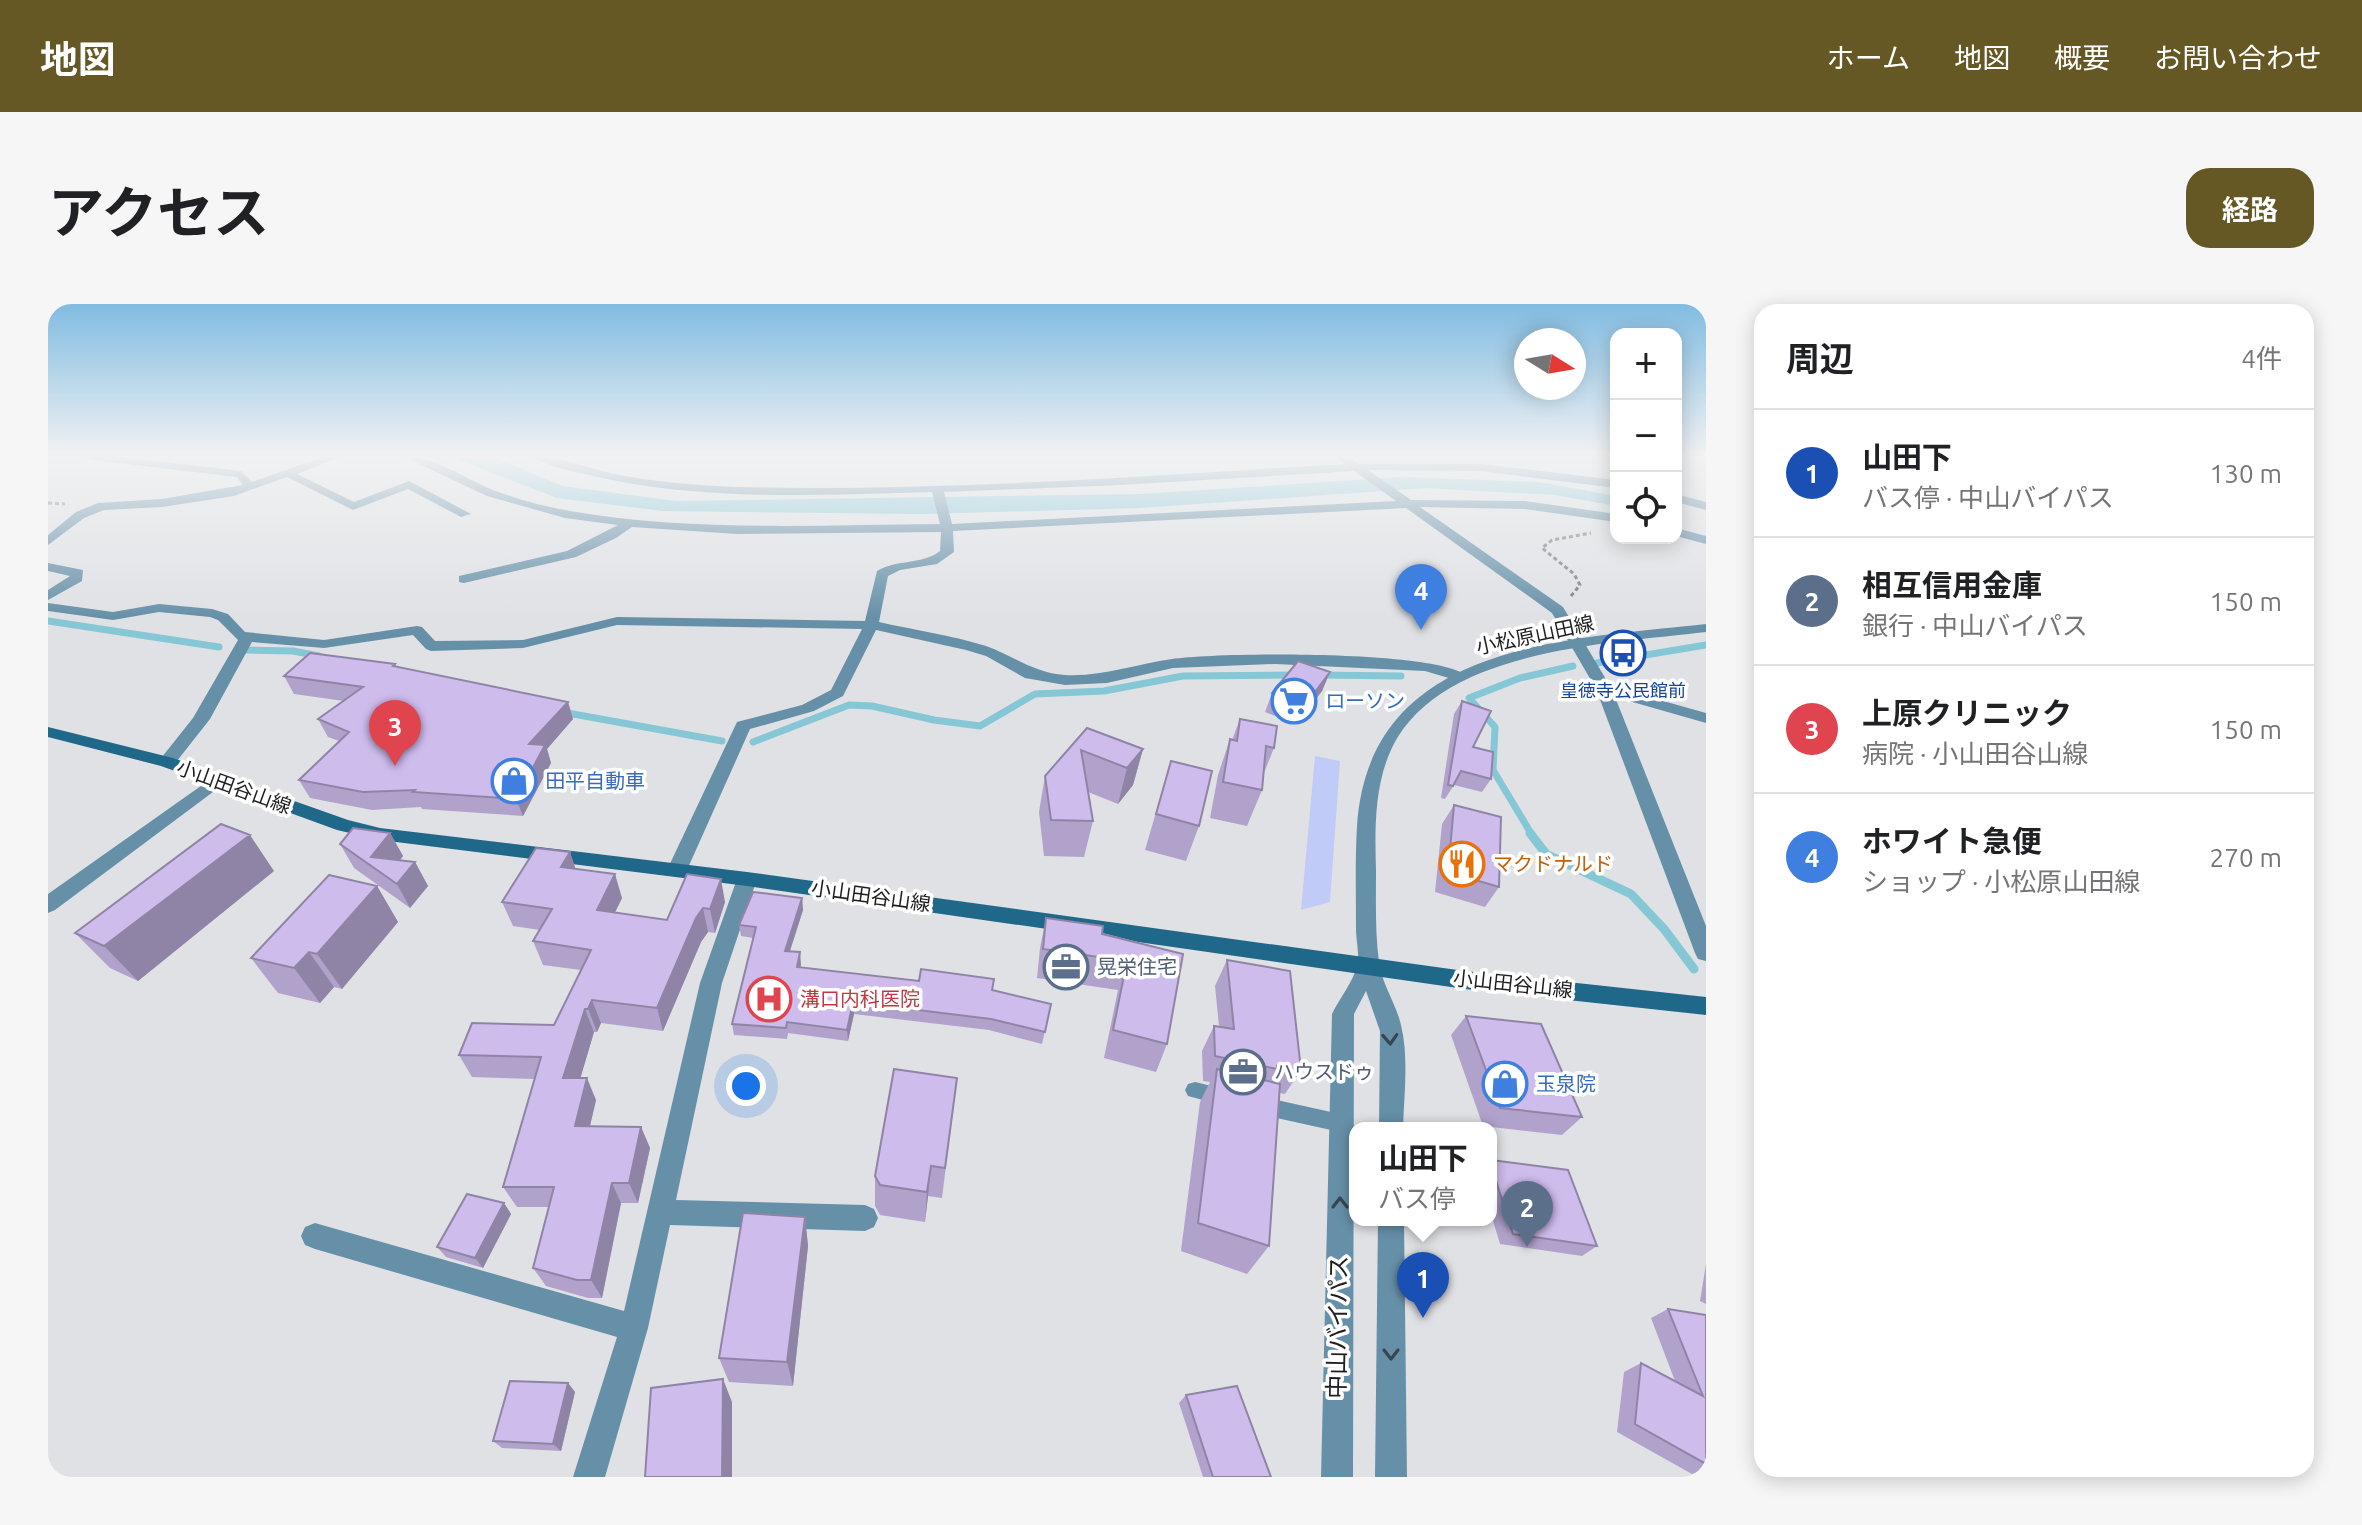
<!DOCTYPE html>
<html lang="ja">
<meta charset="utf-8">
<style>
body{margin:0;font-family:Ubuntu,"Noto Sans JP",sans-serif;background:#f6f6f6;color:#202124}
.controls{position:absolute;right:24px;top:24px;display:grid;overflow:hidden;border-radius:16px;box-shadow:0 4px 20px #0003}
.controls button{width:72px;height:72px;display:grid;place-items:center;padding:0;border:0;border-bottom:2px solid #e0e0e0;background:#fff;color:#202124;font:40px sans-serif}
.compass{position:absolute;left:1466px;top:24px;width:72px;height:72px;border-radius:50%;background:#fff;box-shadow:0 4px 20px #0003;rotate:101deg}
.you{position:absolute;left:698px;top:782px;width:28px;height:28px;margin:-20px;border:6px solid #fff;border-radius:50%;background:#1a73e8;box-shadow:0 0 0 12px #1a73e833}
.badge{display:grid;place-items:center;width:52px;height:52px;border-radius:50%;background:#655825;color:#fff;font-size:26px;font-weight:700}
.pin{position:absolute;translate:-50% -66px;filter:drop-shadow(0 2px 4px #0008)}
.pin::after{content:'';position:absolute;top:42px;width:28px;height:24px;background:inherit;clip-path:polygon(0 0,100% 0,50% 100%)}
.popup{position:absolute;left:1301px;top:818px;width:148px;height:104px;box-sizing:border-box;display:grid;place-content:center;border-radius:16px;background:#fff;filter:drop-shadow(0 2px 6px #0005);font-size:26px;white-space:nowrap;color:#757577}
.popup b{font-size:30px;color:#202124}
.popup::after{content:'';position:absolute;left:50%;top:100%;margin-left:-16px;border:16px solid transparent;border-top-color:#fff}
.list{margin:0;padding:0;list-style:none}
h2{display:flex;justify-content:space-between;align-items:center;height:104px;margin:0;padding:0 32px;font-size:34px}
h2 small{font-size:26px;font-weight:400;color:#757577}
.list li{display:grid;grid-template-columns:52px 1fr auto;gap:24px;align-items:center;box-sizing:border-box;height:128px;padding:0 32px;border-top:2px solid #e0e0e0}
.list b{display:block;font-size:30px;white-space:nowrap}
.list p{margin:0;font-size:26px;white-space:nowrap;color:#757577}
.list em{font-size:26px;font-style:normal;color:#757577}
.icon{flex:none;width:44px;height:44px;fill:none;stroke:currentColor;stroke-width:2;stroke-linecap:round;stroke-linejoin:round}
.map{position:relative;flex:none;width:1658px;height:1173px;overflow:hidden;border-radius:24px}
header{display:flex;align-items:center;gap:48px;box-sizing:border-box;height:112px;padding:0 40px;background:#655825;color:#fff}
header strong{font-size:38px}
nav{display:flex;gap:44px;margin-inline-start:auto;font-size:28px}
.intro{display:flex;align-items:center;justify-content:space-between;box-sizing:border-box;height:192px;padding:0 48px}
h1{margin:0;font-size:56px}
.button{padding:20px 36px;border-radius:24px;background:#655825;color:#fff;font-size:28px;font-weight:700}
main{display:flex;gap:48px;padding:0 48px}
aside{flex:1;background:#fff;border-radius:24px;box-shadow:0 4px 20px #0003}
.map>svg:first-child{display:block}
.green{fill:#c0cbf7}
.water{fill:#86c7d6}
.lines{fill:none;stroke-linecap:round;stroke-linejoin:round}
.stream-far1{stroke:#86c7d6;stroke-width:7}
.stream{stroke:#86c7d6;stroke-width:9}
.path{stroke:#7f7f82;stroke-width:3;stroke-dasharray:4 3;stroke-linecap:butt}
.service{fill:#6690a8;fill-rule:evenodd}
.minor{fill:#6690a8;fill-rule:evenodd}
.tertiary{fill:#6690a8;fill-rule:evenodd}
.secondary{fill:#20688a;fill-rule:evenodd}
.wall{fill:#b1a2cc}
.shaded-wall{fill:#9084a6}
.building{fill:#cebced;stroke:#9084a6;stroke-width:2}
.oneway{stroke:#374650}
.labels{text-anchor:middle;stroke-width:7;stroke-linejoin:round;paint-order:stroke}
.far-transit-label{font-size:18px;fill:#164399;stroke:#fff}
.street-label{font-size:20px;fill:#1e1e20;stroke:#fff}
.shop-label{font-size:20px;fill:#366cbe;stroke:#fff;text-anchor:start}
.food-label{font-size:20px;fill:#c56008;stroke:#fff;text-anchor:start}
.service-label{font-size:20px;fill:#4e5e75;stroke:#fff;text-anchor:start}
.health-label{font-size:20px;fill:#be3a42;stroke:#fff;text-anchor:start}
.near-street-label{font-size:24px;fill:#1e1e20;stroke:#fff}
</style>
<header>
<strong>地図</strong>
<nav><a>ホーム</a><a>地図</a><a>概要</a><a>お問い合わせ</a></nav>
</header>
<div class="intro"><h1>アクセス</h1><a class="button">経路</a></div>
<main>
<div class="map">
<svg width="1658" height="1173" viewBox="0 0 1658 1173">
<rect width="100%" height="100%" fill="#e0e1e5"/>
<path class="green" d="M1267,452L1292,457L1282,598L1253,606Z"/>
<path class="water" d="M396,150H439L514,182L628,197L1092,190L1354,173L1491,178L1568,192V202L1507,191L1377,184L1092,204L875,210L615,207L509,194Z"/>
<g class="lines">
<path class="stream-far1" d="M0,317L171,343
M198,346L245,347L271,352
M1549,359L1658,341
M1270,371L1353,372
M514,408L674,437
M705,438L801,401L824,402L886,416L932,422L987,390L1056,387L1135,372L1249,371
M1484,531L1445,466L1447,423L1421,394L1472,374L1525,362"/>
<path class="stream" d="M1482,529L1498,550L1583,590L1616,625L1646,665"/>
<path class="path" d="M0,199L17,200
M1523,292L1532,281L1526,270L1494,244L1504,236L1543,229"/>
<path class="service" d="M1147,778L1184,787L1187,793L1184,799L1177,802L1140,792L1137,786L1140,780Z
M1211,792L1292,810L1299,813L1302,819L1299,825L1292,828L1211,810L1204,807L1201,801L1204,795Z"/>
<path class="minor" d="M49,150L193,167L204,178L283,150H299L249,170L306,198L361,177L423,210L413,213L360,185L305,206L239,173L186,192L114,203L56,206L36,214L0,241V231L28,208L50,199L114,195L195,181L189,173L45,156L39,153Z
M350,150C383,150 415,174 445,186C469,195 497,203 522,207C644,228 768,221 892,220L884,188C768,191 650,198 537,170C518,166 495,161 480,150C507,150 535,163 562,169C603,178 647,181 689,183C892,188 1095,172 1297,160L1285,150H1298L1311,160H1433L1568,176V184L1433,167L1320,166L1363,196L1477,197L1568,210V218L1477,205L1372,203L1515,303L1562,382L1658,409V419L1567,393L1658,622V657L1650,655L1647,649L1548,385L1504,309L1358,204L905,227L906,248L889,260L852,266L840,272L831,318C866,326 903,331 938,342C966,352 986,369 1017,371C1054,373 1088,360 1124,355C1170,348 1390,346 1419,372L1411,377L1377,367L1227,360L1125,364L1059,379L1017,381L977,374L938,352L918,346L828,326L795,392L766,407L702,425L639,566L629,573L619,566L689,418L754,401L783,386L814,325L569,321L475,344L383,347L378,345L365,331L276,344L204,338L162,415L125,462H113L110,458L145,414L190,336L170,316L162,313L111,308L65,316L0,307V299L65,308L111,300L164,305L180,310L197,328L276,336L369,322L374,323L387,337L475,336L569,313L817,317L829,267C849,255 874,261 892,247L893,228L689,230L584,223L568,234L528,253L416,279L411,278V272L519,247L570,221L517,214L439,192ZM1306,167L1348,197L904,220L896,188L1072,181Z
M1628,190L1658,198V206L1628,198Z
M1628,224L1658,232V240L1628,232Z
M0,259L35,266L34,277L0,296V286L22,272L0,267Z
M167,472L176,478L173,482L7,606L0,609V590Z
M699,568L709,575L674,679L628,896L817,901L826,905L830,914L826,923L817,927L622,921L600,1024L557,1173H525L569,1033L267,945L257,941L253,932L257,923L267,919L576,1007L652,679L689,575Z"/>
<path class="tertiary" d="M1658,320V328C1561,340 1382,344 1340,453C1326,489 1327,530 1328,567C1328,597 1327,629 1331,658C1334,681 1348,699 1353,721C1361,754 1356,791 1355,824H1331L1332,727L1318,687L1306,710L1305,1173H1273L1284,710C1291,695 1305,678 1309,662C1312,652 1308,636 1308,625C1308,591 1307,556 1309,522C1321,338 1517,336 1658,320Z
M1330,916H1356L1359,1173H1327Z"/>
<path class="secondary" d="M0,423L125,454L300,516L332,524L699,568L1417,667L1658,693V711L1417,685L699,582L332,536L289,526L113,462L0,433Z"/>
</g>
<path class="wall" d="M347,360L349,363L520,398L525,415L499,445L503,459L475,512L374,505L373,503L324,506L262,494L251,476L291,437L280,433L270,415L296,397L246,390L236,372Z
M1282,368L1274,387L1249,420L1217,408L1224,389Z
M1414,397L1425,443L1443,475L1434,488L1406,481L1397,495L1393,494L1406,410Z
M1192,415L1226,444L1215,471L1214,486L1199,522L1162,514L1170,471L1182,435L1184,436Z
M1039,424L1095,445L1085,481L1070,500L1040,488L1045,517L1036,553L996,552L991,508L997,472Z
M1123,457L1151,522L1138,557L1097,546Z
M1406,501L1451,583L1437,603L1387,588L1394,520Z
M342,529L355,552L352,556L367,558L380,582L362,604L306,564L292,540Z
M522,548L527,565L574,594L567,608L619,616L639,570L677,598L667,629L660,628L653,638L615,727L553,719L549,728H546L532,774L548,796L542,822L593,823L602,844L590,899H573L554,994H540L498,982L485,964L501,903H469L455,883L487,775L424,773L411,751L506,721L533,666L495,661L485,637L492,626L465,622L454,598Z
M226,567L90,677L62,664L27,629Z
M329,582L350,618L294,685L286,683L272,699L230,689L203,654Z
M754,594L755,606L742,647L753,660L752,664L944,686L1003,700L994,740L941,726L806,710L800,737L740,729L739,735L686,731L684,720L705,634L693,632L691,621Z
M998,614L1135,650L1119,740L1108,768L1056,754L1070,686L989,674L992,644Z
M1179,656L1253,766L1237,790L1232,789L1221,942L1199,970L1133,947L1152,798L1162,778L1155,777L1154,747L1166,722H1171L1167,682Z
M1418,712L1534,813L1514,831L1435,822L1403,731Z
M909,774L894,894L880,892L877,918L832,911L827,902V872Z
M1443,856L1549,942L1534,952L1452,940L1443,910Z
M456,899L463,910L435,964L398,953L389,943Z
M757,913L760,942L745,1082L681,1078L671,1054Z
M1658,960V1000L1652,997Z
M1620,1005L1658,1011V1165L1644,1170L1569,1128L1576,1068L1593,1059L1627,1077L1603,1014Z
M520,1079L527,1088L513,1147L454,1144L445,1137Z
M1138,1091L1223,1173H1155L1131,1099Z"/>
<path class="shaded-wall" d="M1282,368L1274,387L1249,420L1257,401Z
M520,398L525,415L499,445L503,459L475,512L468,495L481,440Z
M1095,445L1085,481L1070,500L1079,464Z
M342,529L355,552L339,573L323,553Z
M202,531L226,567L90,677L56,642Z
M522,548L530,572L513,563Z
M367,558L380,582L362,604L349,580Z
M567,570L574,594L557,629L549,606Z
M673,575L677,598L667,629L662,605Z
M329,582L350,618L294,685L269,650Z
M754,594L755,606L738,659L737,647Z
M655,604L660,628L653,638L615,727L609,704L648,614Z
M261,648L286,683L272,699L246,664Z
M752,648L753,660L750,675L749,663Z
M544,696L553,719L549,728L540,705Z
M805,698L806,710L800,737L799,726Z
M537,705L546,728L526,796L515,774Z
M539,774L548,796L537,843L527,822Z
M593,823L602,844L590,899L581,879Z
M883,862L880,892L877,918L879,888Z
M564,879L573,899L554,994L543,976Z
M456,899L463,910L435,964L427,954Z
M757,913L760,942L745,1082L739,1058Z
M675,1075L684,1098V1173H674Z
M520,1079L527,1088L513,1147L505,1140Z"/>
<path class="building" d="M262,349L347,360L345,362L520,398L481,440L497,441L468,495L365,488L367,486L315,488L251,476L301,428L270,415L315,383L236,372Z
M1250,357L1282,368L1257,401L1224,389Z
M1414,397L1443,407L1425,443L1445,448L1443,475L1413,467L1405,482L1400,481Z
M1192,415L1229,422L1226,444L1218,442L1214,486L1175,478L1182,435L1189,437Z
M1039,424L1095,445L1079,464L1033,446L1045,517L1003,516L997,472Z
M1123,457L1164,467L1151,522L1108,510Z
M1406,501L1453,513L1451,583L1400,568Z
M173,520L202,531L56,642L27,629Z
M305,524L342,529L323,553L367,558L349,580L292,540Z
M488,544L522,548L513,563L567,570L549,606L619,616L639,570L673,575L662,605L655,604L648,614L609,704L544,696L540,705H537L515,774H539L527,822L593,823L581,879H564L543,976H529L485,964L506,883H455L493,753L411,751L424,719L506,721L543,646L485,637L504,605L454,598Z
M281,571L329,582L269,650L261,648L246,664L203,654Z
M705,588L754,594L737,647L752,648L749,663L871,677L873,665L946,675L944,686L1003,700L997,728L943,715L805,698L799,726L739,718L738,724L684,720L708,623L691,621Z
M998,614L1055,622L1054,630L1135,650L1119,740L1065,726L1079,657L995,645Z
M1179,656L1242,667L1253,766L1229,762V765L1167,752L1166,722L1186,725Z
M1418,712L1493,720L1534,813L1452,804Z
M846,765L909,774L897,864L883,862L879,888L832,881L827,872Z
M1169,765L1232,780L1221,942L1150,919Z
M1443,856L1520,866L1549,942L1465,930L1443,861Z
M419,890L456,899L427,954L389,943Z
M695,909L757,913L739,1058L671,1054Z
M1620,1005L1658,1011V1160L1587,1120L1593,1059L1655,1092Z
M675,1075L674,1173H597L603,1084Z
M462,1077L520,1079L505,1140L445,1137Z
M1189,1082L1223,1173H1165L1138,1091Z"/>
<defs><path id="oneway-chevron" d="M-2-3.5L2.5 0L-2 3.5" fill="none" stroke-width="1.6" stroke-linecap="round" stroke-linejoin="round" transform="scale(2)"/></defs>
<g class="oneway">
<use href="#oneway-chevron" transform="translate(1342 735) rotate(87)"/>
<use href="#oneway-chevron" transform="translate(1292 899) rotate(-90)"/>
<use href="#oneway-chevron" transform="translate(1343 1050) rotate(90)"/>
</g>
<linearGradient id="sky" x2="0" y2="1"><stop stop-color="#81bce1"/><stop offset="0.48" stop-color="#f1f2f3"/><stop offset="1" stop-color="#f1f2f3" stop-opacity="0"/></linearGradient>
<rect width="1658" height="314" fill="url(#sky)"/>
<defs>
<g id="bus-ring" transform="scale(2.3)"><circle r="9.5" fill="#fff" stroke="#1a4fb4" stroke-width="1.5"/><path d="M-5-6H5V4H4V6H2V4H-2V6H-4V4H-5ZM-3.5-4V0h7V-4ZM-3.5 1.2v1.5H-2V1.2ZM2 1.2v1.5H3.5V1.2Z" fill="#1a4fb4"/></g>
<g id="supermarket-ring" transform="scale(2.3)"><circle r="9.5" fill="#fff" stroke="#3f7fe0" stroke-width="1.5"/><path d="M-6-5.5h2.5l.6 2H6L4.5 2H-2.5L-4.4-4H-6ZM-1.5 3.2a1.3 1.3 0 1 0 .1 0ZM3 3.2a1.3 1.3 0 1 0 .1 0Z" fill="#3f7fe0"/></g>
<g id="shop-ring" transform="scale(2.3)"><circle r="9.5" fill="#fff" stroke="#3f7fe0" stroke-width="1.5"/><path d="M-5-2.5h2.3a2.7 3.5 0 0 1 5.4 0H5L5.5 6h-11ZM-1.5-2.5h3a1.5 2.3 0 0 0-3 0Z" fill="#3f7fe0"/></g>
<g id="restaurant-ring" transform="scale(2.3)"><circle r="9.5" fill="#fff" stroke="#e8710a" stroke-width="1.5"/><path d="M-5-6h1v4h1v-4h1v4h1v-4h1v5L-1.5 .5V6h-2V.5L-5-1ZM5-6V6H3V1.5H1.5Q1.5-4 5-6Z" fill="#e8710a"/></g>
<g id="office-ring" transform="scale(2.3)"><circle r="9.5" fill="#fff" stroke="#5c6f8a" stroke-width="1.5"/><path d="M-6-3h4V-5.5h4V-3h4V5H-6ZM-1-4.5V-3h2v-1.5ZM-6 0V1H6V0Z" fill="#5c6f8a"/></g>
<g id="hospital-ring" transform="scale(2.3)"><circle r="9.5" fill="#fff" stroke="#e0444e" stroke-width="1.5"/><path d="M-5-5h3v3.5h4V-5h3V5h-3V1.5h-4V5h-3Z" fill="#e0444e"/></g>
</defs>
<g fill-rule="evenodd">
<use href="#bus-ring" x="1575" y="349"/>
<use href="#supermarket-ring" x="1246" y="397"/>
<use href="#shop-ring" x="466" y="477"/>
<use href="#restaurant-ring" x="1414" y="560"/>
<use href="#office-ring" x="1018" y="663"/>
<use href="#hospital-ring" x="721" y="695"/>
<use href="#office-ring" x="1195" y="768"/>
<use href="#shop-ring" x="1457" y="780"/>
</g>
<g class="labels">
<g class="far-transit-label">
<text x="1575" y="393">皇徳寺公民館前</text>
</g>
<g class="street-label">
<text transform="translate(1487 331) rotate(-12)" y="7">小松原山田線</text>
<text transform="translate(186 483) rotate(20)" y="7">小山田谷山線</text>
<text transform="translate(823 592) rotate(8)" y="7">小山田谷山線</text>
<text transform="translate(1465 680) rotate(6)" y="7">小山田谷山線</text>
</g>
<g class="shop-label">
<text x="1277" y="404">ローソン</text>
<text x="497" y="484">田平自動車</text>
<text x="1488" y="787">玉泉院</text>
</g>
<g class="food-label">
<text x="1445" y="567">マクドナルド</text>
</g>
<g class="service-label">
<text x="1049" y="670">晃栄住宅</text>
<text x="1226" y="775">ハウスドゥ</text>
</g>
<g class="health-label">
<text x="752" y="702">溝口内科医院</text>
</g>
<g class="near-street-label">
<text transform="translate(1290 1023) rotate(-89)" y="8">中山バイパス</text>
</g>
</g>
</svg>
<div class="controls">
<button>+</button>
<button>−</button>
<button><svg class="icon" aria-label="locate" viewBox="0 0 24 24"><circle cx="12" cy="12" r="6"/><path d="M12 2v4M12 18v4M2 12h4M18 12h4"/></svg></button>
</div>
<svg class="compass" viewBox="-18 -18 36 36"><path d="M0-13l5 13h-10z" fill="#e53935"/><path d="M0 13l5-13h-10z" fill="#757577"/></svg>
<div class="you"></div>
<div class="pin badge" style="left:1375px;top:1014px;background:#1a4fb4">1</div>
<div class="popup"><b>山田下</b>バス停</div>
<div class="pin badge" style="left:1479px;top:943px;background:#5c6f8a">2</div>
<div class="pin badge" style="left:347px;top:462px;background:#e0444e">3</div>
<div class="pin badge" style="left:1373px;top:326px;background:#3f7fe0">4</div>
</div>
<aside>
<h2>周辺<small>4件</small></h2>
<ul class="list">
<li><span class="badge" style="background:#1a4fb4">1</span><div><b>山田下</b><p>バス停 · 中山バイパス</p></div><em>130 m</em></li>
<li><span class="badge" style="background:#5c6f8a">2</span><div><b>相互信用金庫</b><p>銀行 · 中山バイパス</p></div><em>150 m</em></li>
<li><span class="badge" style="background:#e0444e">3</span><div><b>上原クリニック</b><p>病院 · 小山田谷山線</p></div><em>150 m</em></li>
<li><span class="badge" style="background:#3f7fe0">4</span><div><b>ホワイト急便</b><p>ショップ · 小松原山田線</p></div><em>270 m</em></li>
</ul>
</aside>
</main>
